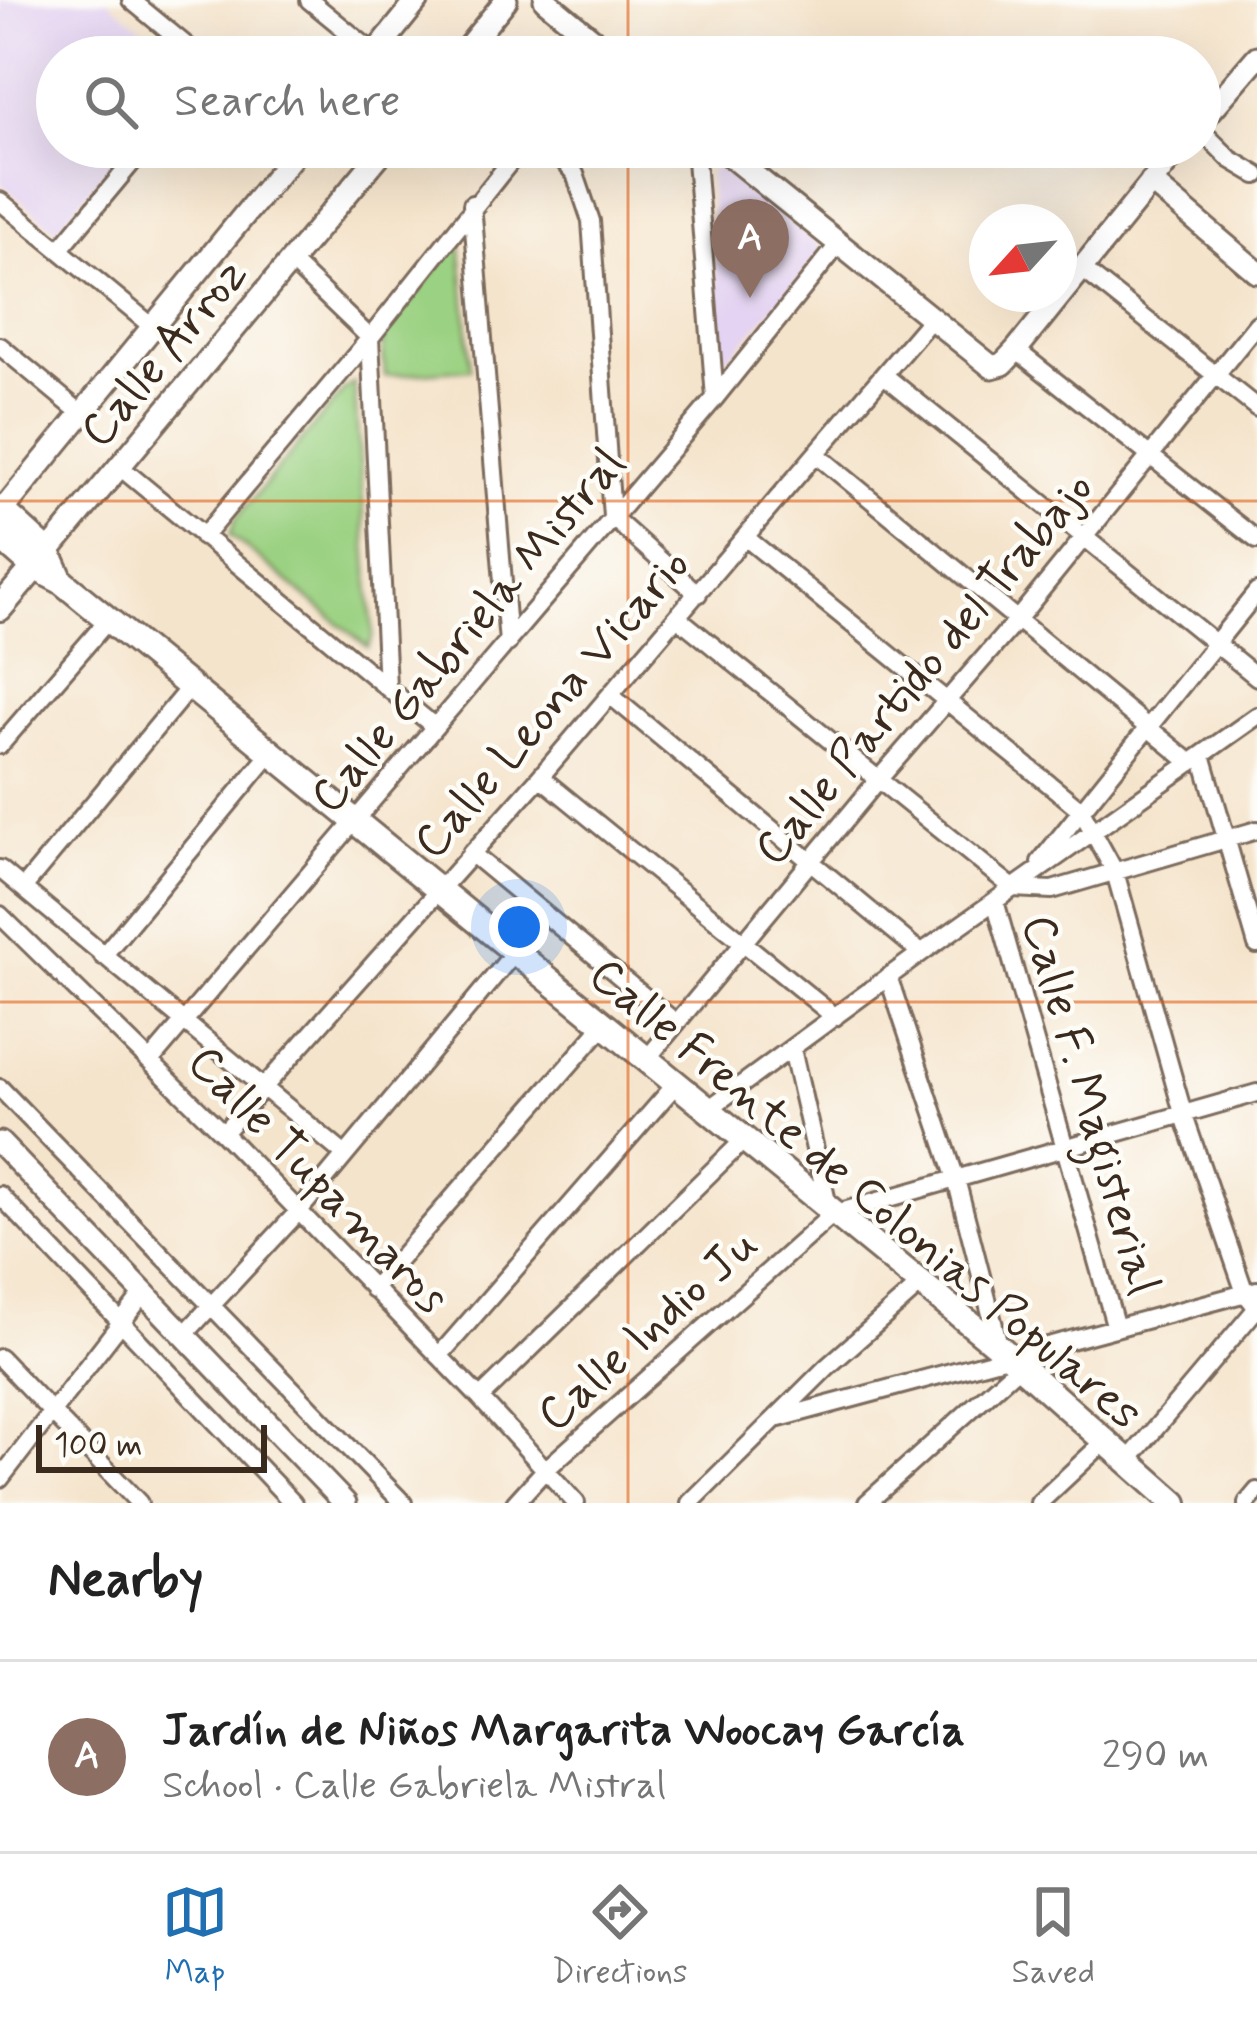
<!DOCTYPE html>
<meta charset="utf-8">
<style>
body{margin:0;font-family:Mynerve,sans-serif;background:#f2f2f2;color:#222}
.compass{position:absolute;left:969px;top:204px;width:108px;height:108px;border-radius:50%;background:#fff;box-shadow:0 12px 48px #0002;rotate:243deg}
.scale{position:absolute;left:36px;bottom:30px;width:231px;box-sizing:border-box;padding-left:12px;border:6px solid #3b2a1e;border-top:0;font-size:33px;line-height:42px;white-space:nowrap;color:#3b2a1e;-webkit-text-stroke:9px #fdfcf7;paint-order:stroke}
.you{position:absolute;left:519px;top:927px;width:42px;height:42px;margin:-30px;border:9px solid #fff;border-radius:50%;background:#1a73e8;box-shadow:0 0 0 18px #1a73e833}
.badge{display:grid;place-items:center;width:78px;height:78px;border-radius:50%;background:#1f6fb2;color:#fff;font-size:39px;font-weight:700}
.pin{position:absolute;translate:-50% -99px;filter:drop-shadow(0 3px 6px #0008)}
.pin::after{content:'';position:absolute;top:63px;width:42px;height:36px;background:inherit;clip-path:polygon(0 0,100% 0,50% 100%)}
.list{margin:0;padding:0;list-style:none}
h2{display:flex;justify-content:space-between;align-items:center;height:156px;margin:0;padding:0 48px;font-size:51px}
h2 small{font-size:39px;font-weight:400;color:#767676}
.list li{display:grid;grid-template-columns:78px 1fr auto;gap:36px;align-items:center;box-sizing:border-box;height:192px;padding:0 48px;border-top:3px solid #e0e0e0}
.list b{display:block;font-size:45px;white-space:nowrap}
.list p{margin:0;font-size:39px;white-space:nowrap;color:#767676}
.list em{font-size:39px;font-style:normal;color:#767676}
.icon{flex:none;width:66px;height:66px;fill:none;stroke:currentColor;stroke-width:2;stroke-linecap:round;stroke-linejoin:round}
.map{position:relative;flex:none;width:1257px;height:1503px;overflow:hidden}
.search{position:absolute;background:#fff;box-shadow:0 12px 48px #0002;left:36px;right:36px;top:36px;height:132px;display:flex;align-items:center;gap:30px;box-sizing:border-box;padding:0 42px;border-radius:66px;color:#767676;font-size:45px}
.sheet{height:348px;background:#fff}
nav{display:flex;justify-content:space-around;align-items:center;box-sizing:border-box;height:168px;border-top:3px solid #e0e0e0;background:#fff;font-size:33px;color:#767676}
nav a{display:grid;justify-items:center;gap:6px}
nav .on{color:#1f6fb2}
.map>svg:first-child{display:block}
.built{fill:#e4d3f2}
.green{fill:#9bd182;stroke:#6b7e50;stroke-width:3}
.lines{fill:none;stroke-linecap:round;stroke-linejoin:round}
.minor-casing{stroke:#7c6b5b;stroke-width:22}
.tertiary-casing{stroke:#7c6b5b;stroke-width:27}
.secondary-casing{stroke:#7c6b5b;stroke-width:30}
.minor{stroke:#fff;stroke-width:16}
.tertiary{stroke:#fff;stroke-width:21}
.secondary{stroke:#fff;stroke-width:24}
.grid{fill:none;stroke:#df570d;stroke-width:3;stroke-opacity:0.55}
.labels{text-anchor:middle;stroke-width:9;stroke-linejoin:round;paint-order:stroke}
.street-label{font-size:48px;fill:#3b2a1e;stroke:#fdfcf7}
</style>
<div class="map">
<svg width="1257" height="1503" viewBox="0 0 1257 1503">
<rect width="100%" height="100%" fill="#fdfcf7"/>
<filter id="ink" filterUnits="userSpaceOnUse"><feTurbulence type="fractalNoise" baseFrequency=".00833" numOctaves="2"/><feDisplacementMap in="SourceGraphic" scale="24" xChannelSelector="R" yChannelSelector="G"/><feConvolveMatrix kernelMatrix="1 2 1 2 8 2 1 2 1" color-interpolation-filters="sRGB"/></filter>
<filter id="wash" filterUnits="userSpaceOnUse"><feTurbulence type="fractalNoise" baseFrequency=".004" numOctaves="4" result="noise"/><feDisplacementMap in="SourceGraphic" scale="48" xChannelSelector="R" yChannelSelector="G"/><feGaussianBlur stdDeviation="2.7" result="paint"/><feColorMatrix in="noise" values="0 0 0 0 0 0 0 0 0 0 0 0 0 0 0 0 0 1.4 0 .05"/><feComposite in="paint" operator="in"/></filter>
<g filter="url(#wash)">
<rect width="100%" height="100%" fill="#f5e4cc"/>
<path class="built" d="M0,0H107L178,57H57V147H125L56,230L0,183Z
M717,164L820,246L821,254L730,357L723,356L721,342L709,175Z"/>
<path class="green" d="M460,239L471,369L385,376L382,336Z
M354,383L373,636L368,647L230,535L235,520L344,390Z"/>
</g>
<g filter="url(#ink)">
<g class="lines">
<g class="minor-casing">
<path id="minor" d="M131,0L200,57
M309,0L375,54
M1200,129L1230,159L1257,175
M552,147L575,174L591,221L612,517L698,594
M695,147L715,398
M0,201L154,328
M472,204L508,643
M60,249L145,147
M292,263L370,338L387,686
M1080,267L1257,408
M0,346L82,414
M1016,350L1257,540
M884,375L1257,677
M816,454L1191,763
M120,467L435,727
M203,537L370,338L522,147
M745,537L1081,810L1115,872L1183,1113L1245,1293L1257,1308
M677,617L1013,888
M610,695L921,953
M0,745L108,620
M1202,755L1257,945
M540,777L835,1017
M471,853L676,1023
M1040,862L1257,592
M0,869L345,1155
M23,888L189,688
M1013,888L1052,890L1257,830
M995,901L1116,1328
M0,915L223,1133L480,1398L576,1503
M103,956L270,754
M889,979L956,1179L999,1345
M792,1049L828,1206
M151,1060L715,398L838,245
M646,1060L879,779L1016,621L1257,324
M0,1088L403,1503
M707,1110L921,953L1257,716
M223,1133L540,777L931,319
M0,1195L293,1503
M373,1289L604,1025
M184,1335L298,1212L513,954
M439,1356L676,1084
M0,1358L139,1503
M480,1398L744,1140
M779,1418L1257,1290
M1127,1462L1257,1308
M0,1479L144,1293
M515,1503L544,1471L833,1214L1257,1093
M690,1503L827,1367L920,1285
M867,1503L1020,1365
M1039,1503L1104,1442
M1247,1503L1257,1491"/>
</g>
<g class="tertiary-casing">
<path id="tertiary" d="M545,0L614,57
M372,57L418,0
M460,57L506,0
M1200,123L1257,57
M719,147L992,367L1003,364L1016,350L1180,147
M1151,182L1257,272
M3,510L300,147
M48,552L386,147
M0,1143L345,1503"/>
</g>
<g class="secondary-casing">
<path id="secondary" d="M0,508L48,552L61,581
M0,537L34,567L61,581L1000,1348L1175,1503
M0,608L45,555"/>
</g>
<use href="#minor" class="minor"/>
<use href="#tertiary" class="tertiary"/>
<use href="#secondary" class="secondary"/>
</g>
</g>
<path class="grid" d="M628,0V57M628,147V1503M0,501H1257M0,1002H1257"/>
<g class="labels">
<g class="street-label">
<text transform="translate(162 351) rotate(-50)" y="17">Calle Arroz</text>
<text transform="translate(466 629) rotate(-50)" y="17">Calle Gabriela Mistral</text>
<text transform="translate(922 667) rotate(-50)" y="17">Calle Partido del Trabajo</text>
<text transform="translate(550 702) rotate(-49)" y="17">Calle Leona Vicario</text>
<text transform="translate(1093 1104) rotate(74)" y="17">Calle F. Magisterial</text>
<text transform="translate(320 1178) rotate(46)" y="17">Calle Tupamaros</text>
<text transform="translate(867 1192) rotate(40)" y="17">Calle Frente de Colonias Populares</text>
<text transform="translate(646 1328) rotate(-42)" y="17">Calle Indio Ju</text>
</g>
</g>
</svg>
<svg class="compass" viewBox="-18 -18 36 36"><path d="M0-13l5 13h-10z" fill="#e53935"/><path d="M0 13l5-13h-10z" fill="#767676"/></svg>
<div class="scale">100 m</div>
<div class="you"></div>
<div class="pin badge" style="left:750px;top:298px;background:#8d6e63">A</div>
<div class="search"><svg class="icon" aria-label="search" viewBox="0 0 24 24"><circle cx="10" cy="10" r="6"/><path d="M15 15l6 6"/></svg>Search here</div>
</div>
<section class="sheet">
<h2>Nearby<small></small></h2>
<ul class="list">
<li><span class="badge" style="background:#8d6e63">A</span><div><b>Jardín de Niños Margarita Woocay García</b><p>School · Calle Gabriela Mistral</p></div><em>290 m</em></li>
</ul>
</section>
<nav>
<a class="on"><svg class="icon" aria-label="map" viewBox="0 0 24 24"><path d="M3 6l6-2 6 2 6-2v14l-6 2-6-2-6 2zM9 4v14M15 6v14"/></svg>Map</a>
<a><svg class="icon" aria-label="directions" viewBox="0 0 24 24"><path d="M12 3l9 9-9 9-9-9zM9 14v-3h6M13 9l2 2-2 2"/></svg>Directions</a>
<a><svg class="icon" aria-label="saved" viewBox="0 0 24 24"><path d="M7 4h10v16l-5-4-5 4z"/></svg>Saved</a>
</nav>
